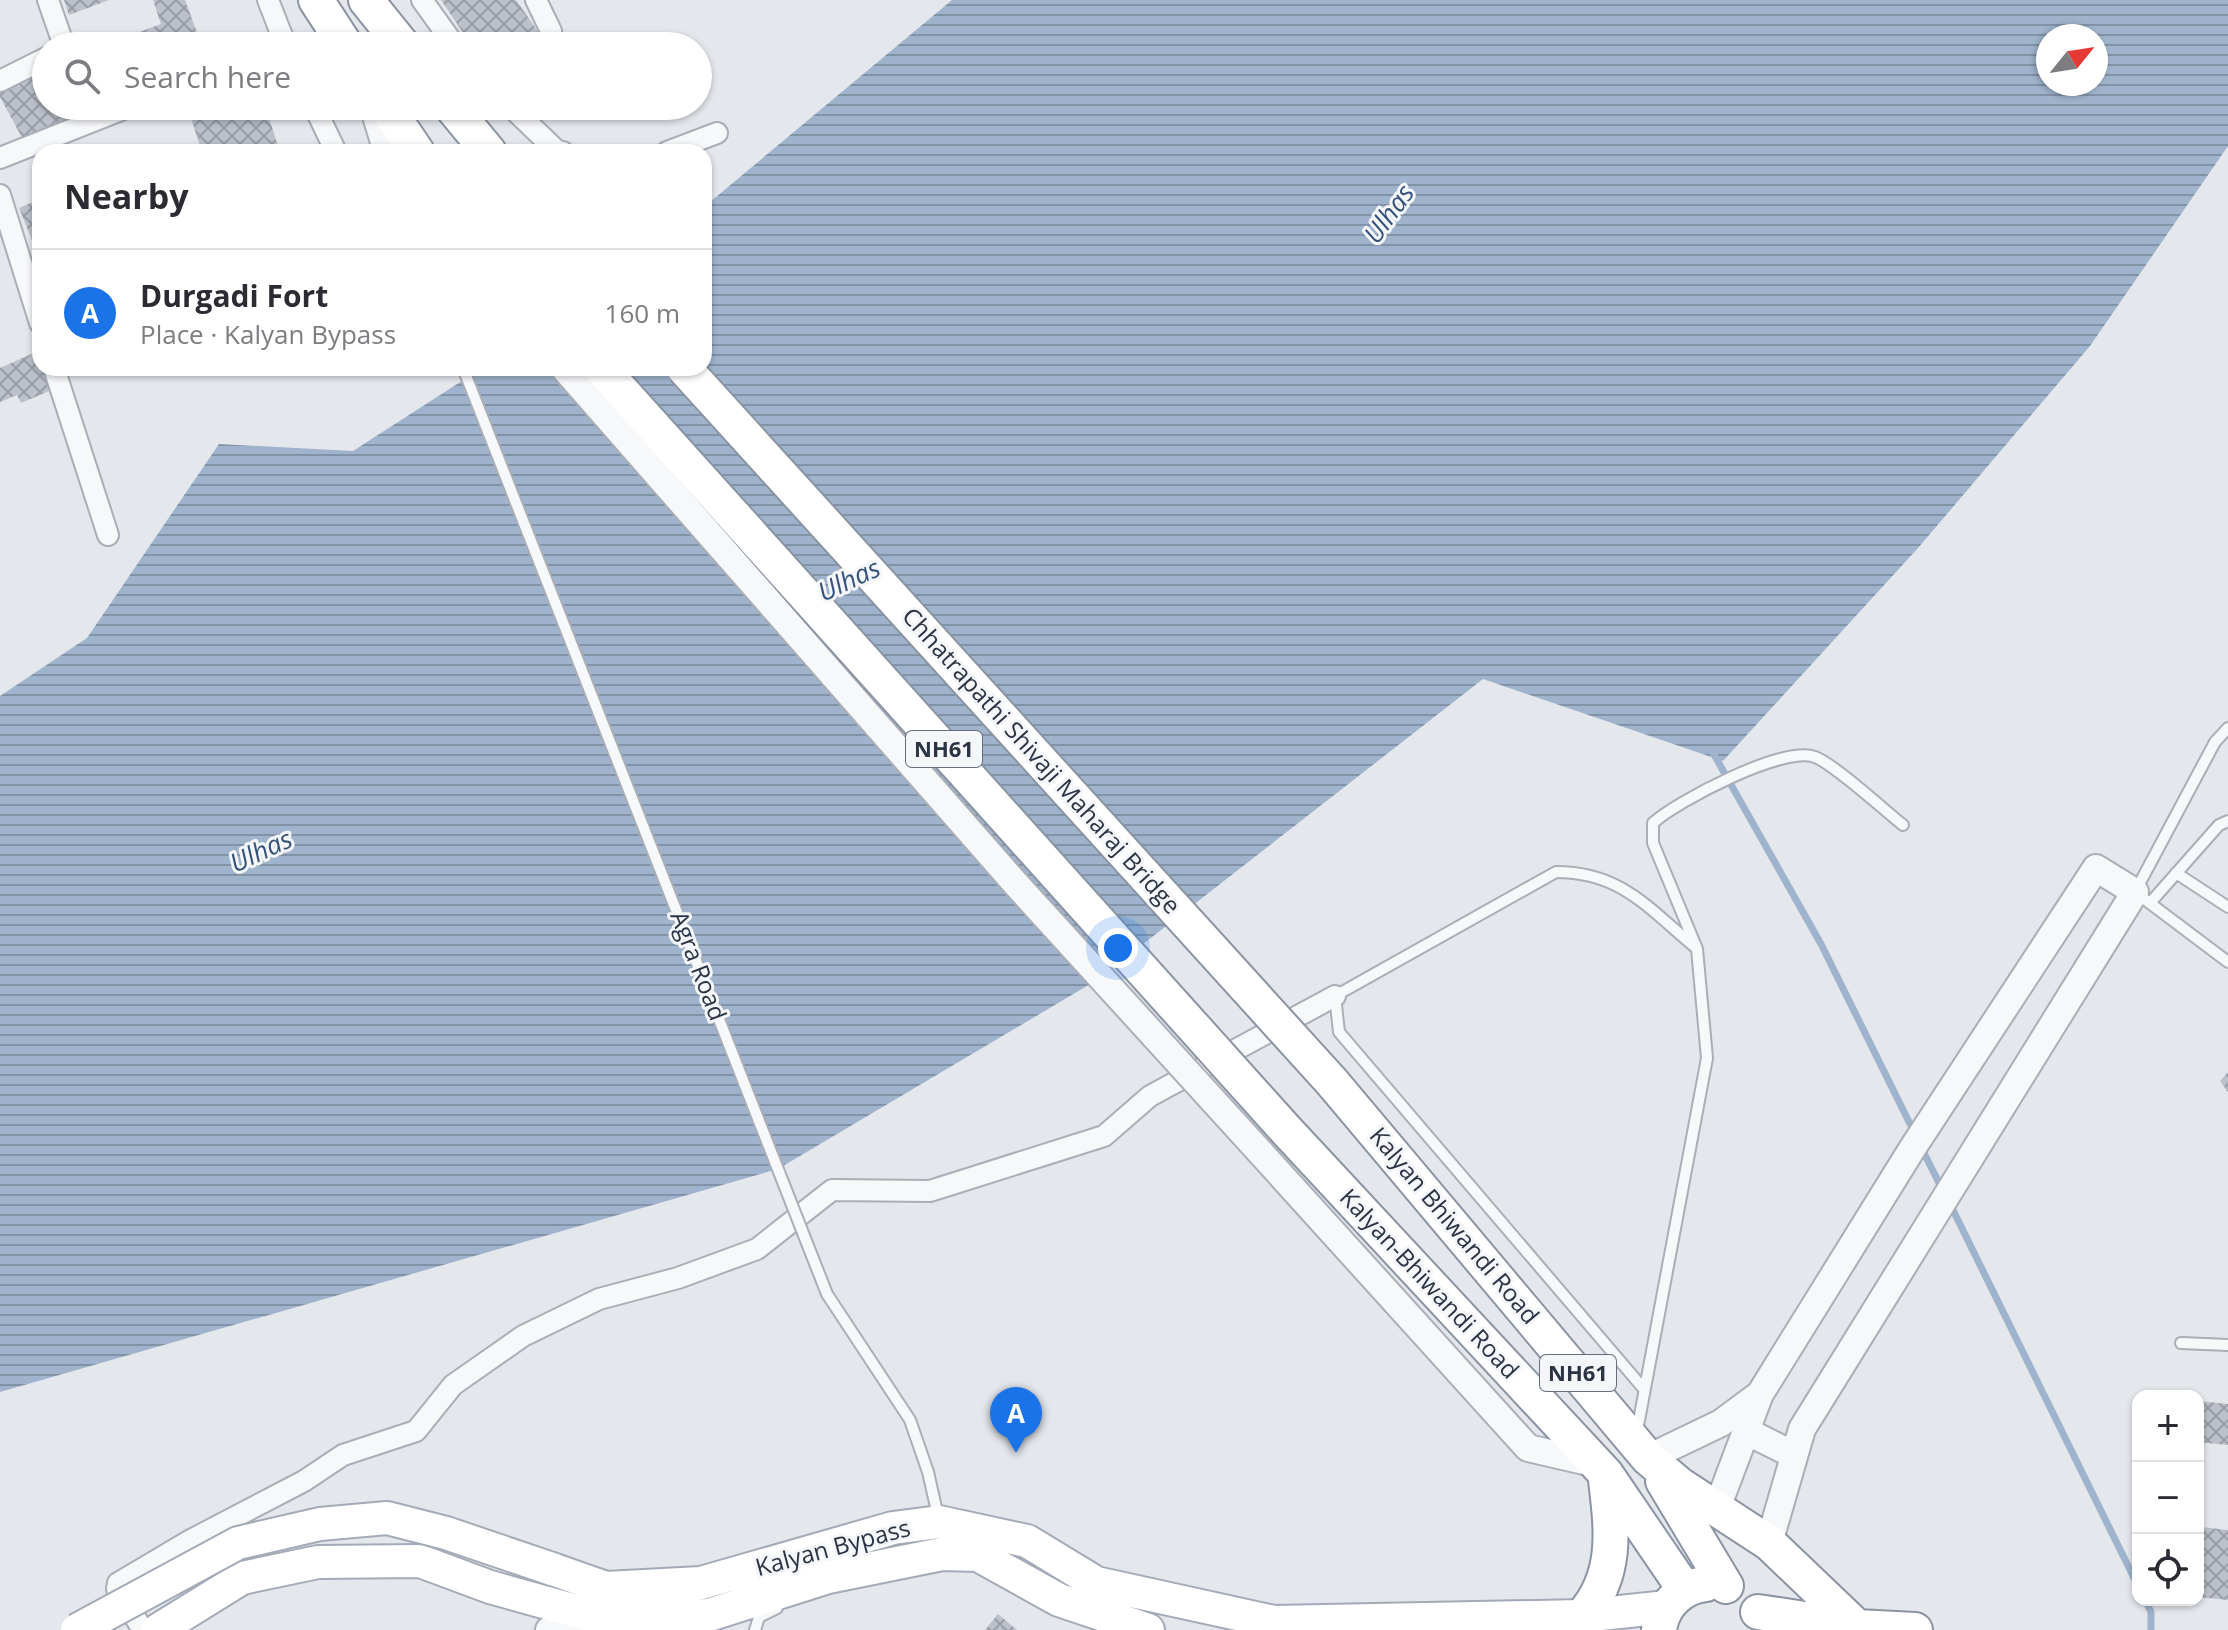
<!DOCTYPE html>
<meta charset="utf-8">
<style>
body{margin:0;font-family:"Open Sans",sans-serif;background:#f7f7f7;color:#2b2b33}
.controls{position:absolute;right:24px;bottom:24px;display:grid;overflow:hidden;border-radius:16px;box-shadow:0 2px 6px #0004}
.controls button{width:72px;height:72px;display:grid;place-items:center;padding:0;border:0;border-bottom:2px solid #e1e1e2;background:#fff;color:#2b2b33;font:40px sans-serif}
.compass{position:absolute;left:2036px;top:24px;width:72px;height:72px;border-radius:50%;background:#fff;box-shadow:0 2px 6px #0004;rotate:60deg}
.you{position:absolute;left:1118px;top:948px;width:28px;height:28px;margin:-20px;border:6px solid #fff;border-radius:50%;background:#1a73e8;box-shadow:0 0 0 12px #1a73e833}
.badge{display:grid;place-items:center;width:52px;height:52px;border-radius:50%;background:#1a73e8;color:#fff;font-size:26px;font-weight:700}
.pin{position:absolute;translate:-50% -66px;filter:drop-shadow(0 2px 4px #0008)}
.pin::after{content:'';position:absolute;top:42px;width:28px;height:24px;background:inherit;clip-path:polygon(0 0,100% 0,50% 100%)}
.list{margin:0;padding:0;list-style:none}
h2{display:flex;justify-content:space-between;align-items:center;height:104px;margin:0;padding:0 32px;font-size:34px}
h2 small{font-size:26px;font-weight:400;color:#7c7c81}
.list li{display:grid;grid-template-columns:52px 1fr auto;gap:24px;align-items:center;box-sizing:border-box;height:128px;padding:0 32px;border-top:2px solid #e1e1e2}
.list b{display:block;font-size:30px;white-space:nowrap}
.list p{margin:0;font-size:26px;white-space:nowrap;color:#7c7c81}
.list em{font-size:26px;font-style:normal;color:#7c7c81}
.icon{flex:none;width:44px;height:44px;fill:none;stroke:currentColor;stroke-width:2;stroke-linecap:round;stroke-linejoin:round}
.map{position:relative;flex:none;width:2228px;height:1630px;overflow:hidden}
.search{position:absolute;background:#fff;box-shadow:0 2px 6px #0004;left:32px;top:32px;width:680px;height:88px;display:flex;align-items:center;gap:20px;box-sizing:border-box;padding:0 28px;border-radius:44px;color:#7c7c81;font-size:30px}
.panel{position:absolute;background:#fff;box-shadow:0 2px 6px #0004;left:32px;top:144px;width:680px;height:232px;border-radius:24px}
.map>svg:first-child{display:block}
.water{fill:url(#water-rules);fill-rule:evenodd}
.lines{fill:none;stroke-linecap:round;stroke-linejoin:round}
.stream{stroke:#9fb4cc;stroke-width:7}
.building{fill:url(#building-cross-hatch)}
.service-casing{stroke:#a9aeb7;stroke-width:14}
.minor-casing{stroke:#a9aeb7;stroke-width:24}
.tertiary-casing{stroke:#a9aeb7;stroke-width:30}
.primary-casing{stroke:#a3abb8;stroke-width:36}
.trunk-casing{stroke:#8b94a3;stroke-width:38}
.service{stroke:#f7f8fa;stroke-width:10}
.minor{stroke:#f7f8fa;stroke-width:20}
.tertiary{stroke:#f7f8fa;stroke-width:26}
.primary{stroke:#fff;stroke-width:32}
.trunk{stroke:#fff;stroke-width:34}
.service-bridge-casing{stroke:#a9aeb7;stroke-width:14;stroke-linecap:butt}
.tertiary-bridge-casing{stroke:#a9aeb7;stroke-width:30;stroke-linecap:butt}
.primary-bridge-casing{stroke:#a3abb8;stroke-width:36;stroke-linecap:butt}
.trunk-bridge-casing{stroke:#8b94a3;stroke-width:38;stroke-linecap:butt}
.service-bridge{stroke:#f7f8fa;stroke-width:10}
.tertiary-bridge{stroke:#f7f8fa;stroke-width:26}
.primary-bridge{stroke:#fff;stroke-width:32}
.trunk-bridge{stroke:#fff;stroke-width:34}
.labels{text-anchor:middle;stroke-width:6;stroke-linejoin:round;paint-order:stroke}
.shield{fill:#f4f6f9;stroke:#676e7b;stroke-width:2}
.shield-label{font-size:22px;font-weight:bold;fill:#2b3445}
.street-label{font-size:24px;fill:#2b3445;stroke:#f4f6f9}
.water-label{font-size:26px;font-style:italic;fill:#34527a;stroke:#f4f6f9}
</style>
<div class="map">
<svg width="2228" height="1630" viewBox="0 0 2228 1630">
<defs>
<pattern id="water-rules" width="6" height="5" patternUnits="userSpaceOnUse" patternTransform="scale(2)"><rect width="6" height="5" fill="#9fb4cc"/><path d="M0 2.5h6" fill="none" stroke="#8293a7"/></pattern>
<pattern id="building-cross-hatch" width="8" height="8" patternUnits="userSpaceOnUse" patternTransform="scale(2)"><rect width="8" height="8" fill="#bbc0ca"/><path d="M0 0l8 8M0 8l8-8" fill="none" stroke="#989da6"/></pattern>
</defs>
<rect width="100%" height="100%" fill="#e4e7ec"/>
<path class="water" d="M952,0H2228V146L2090,346L1918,548L1723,761L1483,679L1097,980L778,1169L0,1392V696L87,638L219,444L353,451L482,368H704V207ZM2048,36H2096V84H2048Z"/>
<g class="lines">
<path class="stream" d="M1712,751L1821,944L1914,1132
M1921,1147L1942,1189
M1950,1204L2138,1586
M2145,1600L2151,1612V1630"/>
</g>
<path class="building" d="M64,0H109L69,15Z
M153,0H185L202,46H102L161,24Z
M441,0H516L539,33L520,46H472Z
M46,64V106H78L81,112L25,143L0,97V89Z
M187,106H265L280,152H202Z
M40,199V237L32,240L19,208Z
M40,260V285L31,263Z
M38,351L40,368H45L54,389L21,403L17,395L0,402V368Z
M2228,1072V1092L2220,1081Z
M2198,1401L2228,1404V1445L2198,1442Z
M2201,1527L2228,1530V1600L2198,1597Z
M998,1614L1017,1630H985Z"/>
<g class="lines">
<g class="service-casing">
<path id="service" d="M2228,728L2215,742L2135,892L2228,962
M2176,873L2228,907
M2150,903L2219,825L2228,821
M827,1294L910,1420L928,1472L938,1516
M2181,1343L2228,1345
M1643,1388L1339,1032L1335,996L1556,872C1621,872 1648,908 1695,947
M1637,1431L1707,1058L1697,949L1653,843V823C1677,801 1784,745 1815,757C1834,764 1884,810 1903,825
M755,1630L759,1617L777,1608"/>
</g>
<g class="minor-casing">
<path id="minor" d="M48,0L64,46
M268,0L286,46
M422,0L455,46
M536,0L551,31L552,46
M0,81L46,58
M314,106L336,152
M510,106L558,152H563
M667,152L717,133
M0,158L131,106
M0,195L40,323
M54,368L108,535
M143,1630L117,1589L118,1583L189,1541L304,1481L343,1455L416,1431L453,1385L523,1336L599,1299L678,1278L757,1249L832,1190L930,1191L1104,1136L1150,1096L1335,996"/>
</g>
<g class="tertiary-casing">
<path id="tertiary" d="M373,106L387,152
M1260,1152L1528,1448L1597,1464
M1746,1431L1794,1455
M1648,1458L1721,1423L1760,1394
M1717,1508L1760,1394L1912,1149L2096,868L2135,892L1802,1429L1769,1543
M549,1630L594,1616L597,1610"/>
</g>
<g class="primary-casing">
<path id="primary" d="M552,1569L606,1588L701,1583L893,1528L939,1522L1027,1541L1096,1583L1274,1622L1582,1616L1667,1607
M158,1630L242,1578L318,1562L420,1561L490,1587L594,1616L709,1615L828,1577L942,1554L978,1555L1059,1600L1148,1630"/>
</g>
<g class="trunk-casing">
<path id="trunk" d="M316,0L346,46
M366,0L403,46
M386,106L417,152
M451,106L489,152
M1332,1082L1648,1458L1680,1485L1769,1543L1857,1627
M1287,1131L1606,1474L1685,1590
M1663,1481L1726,1586
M1758,1612L1857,1627L1915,1630
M1582,1616C1618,1576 1612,1530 1606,1480
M1659,1630C1662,1605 1682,1586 1706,1584"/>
</g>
<use href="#service" class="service"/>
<use href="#minor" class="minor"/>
<use href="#tertiary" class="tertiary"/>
<use href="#primary" class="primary"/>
<use href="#trunk" class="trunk"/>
<g class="service-bridge-casing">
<path id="service-bridge" d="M463,368L827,1294"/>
</g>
<g class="tertiary-bridge-casing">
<path id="tertiary-bridge" d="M564,368L1015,883L1260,1152"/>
</g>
<g class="primary-bridge-casing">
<path id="primary-bridge" d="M77,1630L238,1543L320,1524L387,1518L446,1533L552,1569"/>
</g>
<g class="trunk-bridge-casing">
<path id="trunk-bridge" d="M601,368L1287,1131
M684,368L1332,1082"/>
</g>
<use href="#service-bridge" class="service-bridge"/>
<use href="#tertiary-bridge" class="tertiary-bridge"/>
<use href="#primary-bridge" class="primary-bridge"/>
<use href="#trunk-bridge" class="trunk-bridge"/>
</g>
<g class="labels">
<g class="shield">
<rect x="906" y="731" width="76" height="36" rx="6"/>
<rect x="1540" y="1355" width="76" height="36" rx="6"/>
</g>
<g class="shield-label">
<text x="944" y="757">NH61</text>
<text x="1578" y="1381">NH61</text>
</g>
<g class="street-label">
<text transform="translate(1041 761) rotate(48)" y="8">Chhatrapathi Shivaji Maharaj Bridge</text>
<text transform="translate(698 966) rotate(69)" y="8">Agra Road</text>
<text transform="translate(1454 1226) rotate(50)" y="8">Kalyan Bhiwandi Road</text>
<text transform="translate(1429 1284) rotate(47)" y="8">Kalyan-Bhiwandi Road</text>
<text transform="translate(833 1548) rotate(-15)" y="8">Kalyan Bypass</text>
</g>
<g class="water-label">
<text transform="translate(1389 214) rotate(-54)" y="9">Ulhas</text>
<text transform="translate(849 580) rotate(-25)" y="9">Ulhas</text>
<text transform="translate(261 851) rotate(-25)" y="9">Ulhas</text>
</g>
</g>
</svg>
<div class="controls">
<button>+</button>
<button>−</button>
<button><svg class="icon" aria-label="locate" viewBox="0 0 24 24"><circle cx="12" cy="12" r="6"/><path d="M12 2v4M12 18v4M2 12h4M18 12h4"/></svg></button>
</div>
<svg class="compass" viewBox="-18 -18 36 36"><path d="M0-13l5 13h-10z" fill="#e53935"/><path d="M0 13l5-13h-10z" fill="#7c7c81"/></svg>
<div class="you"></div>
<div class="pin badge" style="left:1016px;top:1453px">A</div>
<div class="search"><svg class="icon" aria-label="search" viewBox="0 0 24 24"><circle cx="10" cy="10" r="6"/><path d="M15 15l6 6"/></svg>Search here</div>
<section class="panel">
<h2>Nearby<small></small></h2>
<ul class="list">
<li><span class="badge">A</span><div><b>Durgadi Fort</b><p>Place · Kalyan Bypass</p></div><em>160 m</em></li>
</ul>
</section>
</div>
